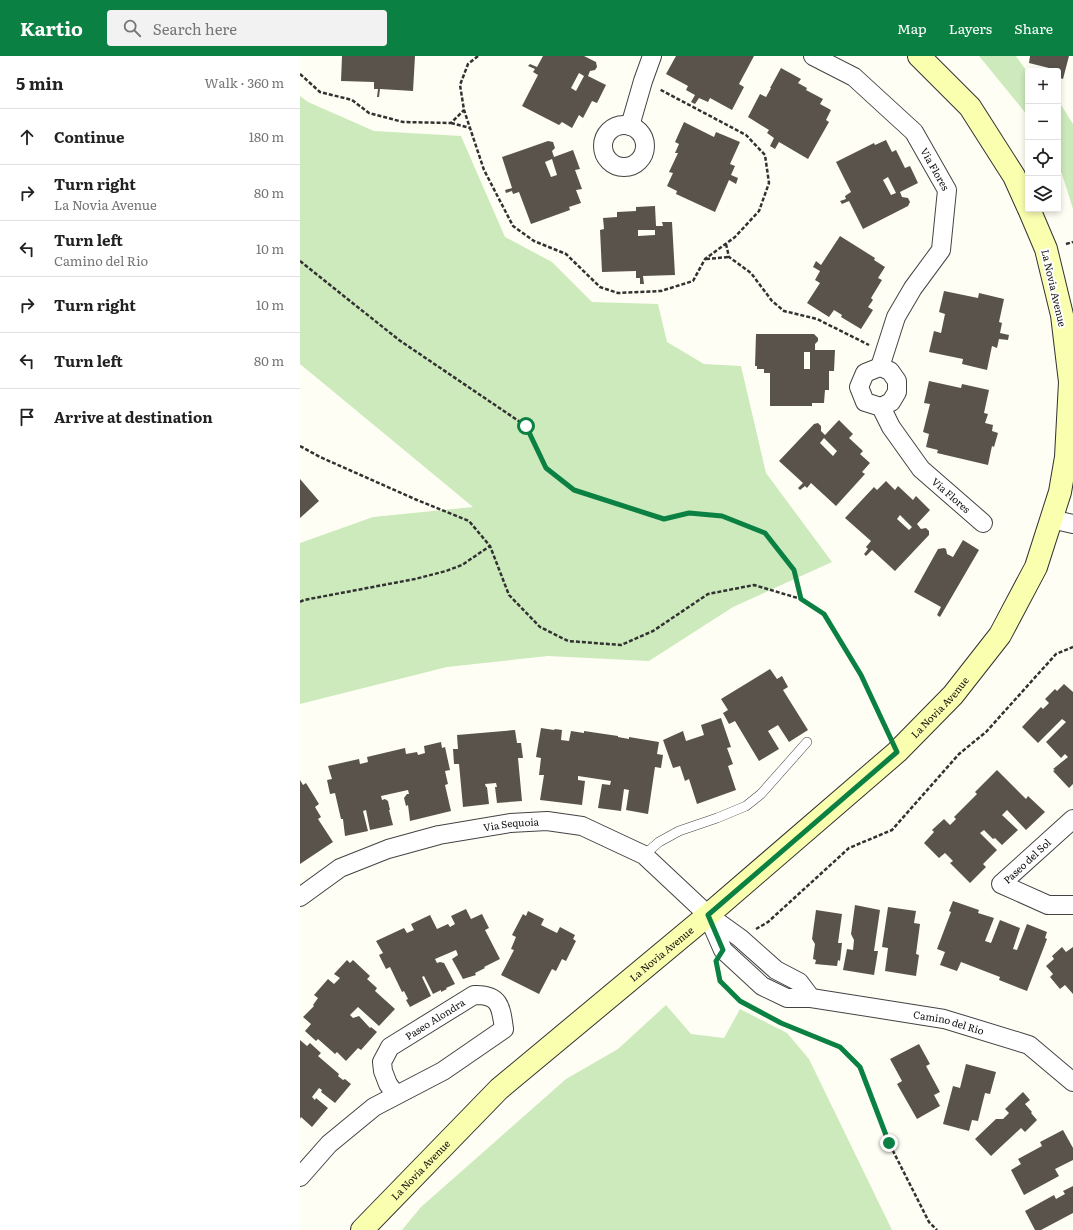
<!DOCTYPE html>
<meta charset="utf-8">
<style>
body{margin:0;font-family:Literata,serif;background:#f2f2f2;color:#222}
.controls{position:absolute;right:12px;top:12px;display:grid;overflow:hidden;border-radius:4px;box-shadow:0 2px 6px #0003}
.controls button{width:36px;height:36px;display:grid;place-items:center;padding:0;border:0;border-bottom:1px solid #e0e0e0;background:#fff;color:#222;font:20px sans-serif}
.stop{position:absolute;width:12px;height:12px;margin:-9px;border:3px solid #0b8043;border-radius:50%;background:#fff}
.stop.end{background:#0b8043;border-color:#fff;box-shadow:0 1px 4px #0008}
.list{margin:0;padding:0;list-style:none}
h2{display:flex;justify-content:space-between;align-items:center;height:52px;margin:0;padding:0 16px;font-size:17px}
h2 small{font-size:13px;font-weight:400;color:#767676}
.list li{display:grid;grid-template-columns:26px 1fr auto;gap:12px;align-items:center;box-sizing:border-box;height:56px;padding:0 16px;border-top:1px solid #e0e0e0}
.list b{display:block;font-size:15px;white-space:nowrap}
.list p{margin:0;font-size:13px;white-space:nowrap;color:#767676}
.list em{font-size:13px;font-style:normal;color:#767676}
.icon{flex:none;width:22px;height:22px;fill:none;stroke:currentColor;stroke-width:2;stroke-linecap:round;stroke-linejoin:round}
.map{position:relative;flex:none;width:773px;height:1174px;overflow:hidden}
header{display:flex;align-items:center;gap:24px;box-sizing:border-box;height:56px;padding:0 20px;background:#0b8043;color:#fff}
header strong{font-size:19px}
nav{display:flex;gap:22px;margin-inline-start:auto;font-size:14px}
.search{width:280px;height:36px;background:#f2f2f2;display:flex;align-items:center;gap:10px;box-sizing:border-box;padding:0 14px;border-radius:4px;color:#767676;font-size:15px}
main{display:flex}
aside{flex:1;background:#fff}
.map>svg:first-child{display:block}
.green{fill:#cdeabc}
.building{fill:#59534c;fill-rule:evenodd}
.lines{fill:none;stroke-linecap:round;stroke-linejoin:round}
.service-casing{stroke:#434343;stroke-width:10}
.minor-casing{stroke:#434343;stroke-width:20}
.secondary-casing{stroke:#323232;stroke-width:24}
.path{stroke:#323232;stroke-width:2.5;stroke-dasharray:4 2;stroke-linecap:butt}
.service{stroke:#fff;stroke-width:9}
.minor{stroke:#fff;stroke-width:18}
.secondary{stroke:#fafeaf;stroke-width:22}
.route{stroke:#0b8043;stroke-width:5}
.labels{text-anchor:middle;stroke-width:4;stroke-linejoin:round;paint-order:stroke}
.street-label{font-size:10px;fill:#101010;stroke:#fff}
</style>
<header>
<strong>Kartio</strong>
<div class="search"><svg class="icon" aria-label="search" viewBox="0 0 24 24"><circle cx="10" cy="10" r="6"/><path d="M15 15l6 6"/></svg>Search here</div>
<nav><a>Map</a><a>Layers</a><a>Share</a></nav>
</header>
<main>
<aside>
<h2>5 min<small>Walk · 360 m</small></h2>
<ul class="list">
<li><svg class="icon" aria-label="ahead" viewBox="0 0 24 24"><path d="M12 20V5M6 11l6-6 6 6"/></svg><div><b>Continue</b></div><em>180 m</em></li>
<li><svg class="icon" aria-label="right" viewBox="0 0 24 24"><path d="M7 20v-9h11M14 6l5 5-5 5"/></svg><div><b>Turn right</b><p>La Novia Avenue</p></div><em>80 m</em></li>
<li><svg class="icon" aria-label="left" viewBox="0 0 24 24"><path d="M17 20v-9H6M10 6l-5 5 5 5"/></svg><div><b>Turn left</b><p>Camino del Rio</p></div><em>10 m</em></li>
<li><svg class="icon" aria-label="right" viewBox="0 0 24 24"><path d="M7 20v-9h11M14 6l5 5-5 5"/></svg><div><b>Turn right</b></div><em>10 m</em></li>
<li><svg class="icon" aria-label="left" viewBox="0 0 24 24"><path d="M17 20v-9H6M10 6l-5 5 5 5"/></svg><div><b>Turn left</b></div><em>80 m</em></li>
<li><svg class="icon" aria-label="arrive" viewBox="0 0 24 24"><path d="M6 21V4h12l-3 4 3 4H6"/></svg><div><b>Arrive at destination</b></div></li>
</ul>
</aside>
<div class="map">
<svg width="773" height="1174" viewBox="0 0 773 1174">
<rect width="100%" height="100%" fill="#fffef4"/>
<path class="green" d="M679,0H716L728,17V62L724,55Z
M0,40L8,46L74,75L161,80L205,181L252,206L292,246L358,248L367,286L404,308L441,310L466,417L532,506L433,551L349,605L248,600L147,611L0,648V487L73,461L173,451L0,308Z
M758,44L773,68V153L762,118L758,112Z
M366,949L391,978L424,982L440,953L487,977L509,1003L592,1174H102L121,1151L266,1023L318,993Z"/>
<path class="building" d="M42,0H115L113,35L80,33L79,41H77L78,33H74V26L41,25Z
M243,0H284L296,6L297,11L295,14L290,15L288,20L306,29L297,47L292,45L283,62L279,59L272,72L262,66L259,69L222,50L238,19L233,16L235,13L228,10L230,8L237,11ZM279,17L284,20L276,35L271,32Z
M376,0H454L439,28L444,31L432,54L410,42L408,46L399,42L395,48L391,46L395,39L386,34L388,30L366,18Z
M730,0H769L763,23L760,22L761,15L729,7Z
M481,12L501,23L498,27L507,32L506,34L523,43L520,48L531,54L526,64L529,66L508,103L479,86L475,93L470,90L474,82L467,77L469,74L448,61L460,38L466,41L471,32H470Z
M384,66L414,81L416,76L440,86L430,108L435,110L431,119L438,122L436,128L429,124L415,156L376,138L377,135L367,130L373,117L369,116L378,97H375L379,88L375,86Z
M586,84L592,96L596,94L605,112L610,110L618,127L600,136L602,141L608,142L610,146L608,150L563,173L549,145L542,148L540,145L546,143L545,140L551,136L536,106L574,87L575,89ZM588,121L596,137L591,139L583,124Z
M248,85L253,86L255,92L252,95L254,101L273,94L280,113L275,114L282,133L276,134L281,147L269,151L270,154L231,168L219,136L213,138L212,135L206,137L205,134L212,132L202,101ZM252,103L257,119L251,121L245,106Z
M355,150L356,170H363L362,166H372L375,219L343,220L344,228H340V222H336V215L302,216L300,174L304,173L303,162L317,161V156L336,155V151ZM338,174H355V179L338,180Z
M540,180L575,202L574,204L585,211L578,222L582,224L571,242L573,244L568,251L573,254L561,273L541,261L542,259L534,254L529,261L507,247L520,227L515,224L520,215L513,211L516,205L521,209Z
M644,235L678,242L679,237L704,243L699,266L702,267L700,277L709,279L708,284L699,283L697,292L692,290L687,314L662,308L663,303L629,296L634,275L641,277L645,258L639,256Z
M456,278H514L518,282V285L515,288V294H535L534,315H529V334H525L524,347H512V350H470V317H464V313H457V310H455ZM504,296H510V313H504Z
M629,325L661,332L662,328L689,334L684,357L688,358L685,367L693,369L692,375L698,377L694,391L692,390L688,409L637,397L638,394L626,391L629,378L623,376L630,348L624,347Z
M539,364L553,378L549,382L563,395L560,398L570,407L562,416L565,418L536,450L511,427L507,432L505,430L500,434L498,432L503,427L479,405L514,368L518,367L521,370V375L525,379ZM524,382L537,395L533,400L520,387Z
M0,423L19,445L0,462Z
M586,425L595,434L598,430L613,444L616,440L630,454L617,468L621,473L626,472L629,475V479L595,515L572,494L566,500L564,498L568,493L566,491L571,485L545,462L574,431L577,434ZM600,459L612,471L609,474L597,463Z
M663,484L679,494L640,561L637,559L641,551L614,536L638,493L644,492L646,493L647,498L653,501Z
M470,613L477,623L482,620L488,631L483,634L508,674L489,686L478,669L468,675L479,693L459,705L435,665L429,668L423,657L428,654L421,643Z
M764,628L773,636V728L769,732L753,715L755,714L753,713L768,701L765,698L761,702L746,686L766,666L762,663L738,687L722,671L741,651L743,653L749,647L745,643L755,633L757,635Z
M421,662L431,691L427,692L433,708L428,710L436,734L397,748L389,723L385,725L380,710L373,712L363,684L383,675L386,685L404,679L401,669Z
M241,672L254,674L255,673L262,674L261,684L269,685L271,675L284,677V675L318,680V681L329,683V681L359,686L357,698L363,699L361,712L355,711L348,758L326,754L329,734L324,733L321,755L298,752L302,728L310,729L311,725L278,720V724L285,725L282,749L240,744L244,719H239L241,702L236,701Z
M215,674L217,687H221L223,702H218L222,745L197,747L195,731H197L196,727L185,728L186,731H187L189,748L163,751L159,708H154L153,693H158L157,679Z
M141,686L142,692L145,691L150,714L145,715L148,728L145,729L151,755L110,765L108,749L106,750L104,742L107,738H109L108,734L81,740L82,744L85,743L88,745L90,754H89L93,769L70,774L66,754L63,755L68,775L45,780L43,763H41L35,737L30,738L27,724L32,723L28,710L59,703L60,708L68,706L67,701L105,692L106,698L117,696L118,699L125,697L124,690Z
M697,714L726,743L728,740L745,756L726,774L707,754L702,759L718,774L702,789L695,782L693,783L684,774L680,777L697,794L683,808L686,811L670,827L650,807L653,805L645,797L639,802L624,787L634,776L632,774L644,763L650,769L656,763L654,761L677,738L675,736Z
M0,724L3,729L6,727L19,748L15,751L21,761L18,763L33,786L0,808Z
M653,845L679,854L678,857L694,862L685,885L691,887L700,864L720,872L713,893L717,894L727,868L747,876L745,882L747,883L727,935L699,924L700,921L661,906L657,915L640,909L645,896L637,893L651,856L649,855Z
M555,849L580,854L574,895H578L574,919L543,914L547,893L553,894L554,884L551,878Z
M588,851L616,855L614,867L620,868L616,898L619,899L616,920L585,915L588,892L582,891Z
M166,853L171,863L182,858L189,872L185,874L200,903L184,911L185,912L175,917L176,919L163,923L152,903L158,899L156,894L135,903L137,907L140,906L144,907L155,928L146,932L147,933L141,936V934L133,938L124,920L122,921L131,940L110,951L106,944L108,943L104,935L102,936L90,911L86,913L79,899L83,897L76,885L104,872L107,877L114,874L111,868L130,859L137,873L148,868L150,871L155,868L151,860Z
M516,854L542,858L538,887H542L540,905L538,904L537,910L515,908L516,904L513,903L515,888L512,883Z
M228,855L244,863L241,869L257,877L260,871L275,879L273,883L276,885L266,905L262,903L256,915L252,913L239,938L201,919L214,894L211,893L216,881L212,879L223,858L226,860Z
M762,891L766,896L773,891V938L765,929L760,933L750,921L753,918L746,910L754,903L752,900Z
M47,904L50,907L53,904L70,920L67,923L77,932L75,935L95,953L79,970L58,951L50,959L53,962L59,960L70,972L71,971L77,976L61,994L58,992L46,1005L37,996L35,998L18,983L16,985L5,975L11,968L3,961L14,950L13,949L18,942L14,939L28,923L34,928L40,922L34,918Z
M0,984L7,990L10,987L21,997L18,1000L39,1018L38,1020L43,1024L45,1023L51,1028L35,1047L21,1036L22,1034L19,1032L12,1041L15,1044L16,1042L28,1052L12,1071L1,1061L0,1063Z
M619,988L630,1008L626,1010L640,1036L634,1039L640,1050L617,1063L597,1028L602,1025L590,1003Z
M666,1008L696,1016L690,1038L685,1037L678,1065L672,1064L669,1075L643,1068L653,1030L660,1032Z
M723,1036L730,1044L725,1048L732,1056L731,1057L737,1064L725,1076L721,1072L691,1100L675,1083L696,1063H703L709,1057L705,1053Z
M763,1074L773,1092V1104L755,1113L759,1120L724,1139L711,1114L721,1108L718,1103L742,1090L740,1086Z
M773,1130V1157L741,1174H735L725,1155L754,1139L756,1143L765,1138L763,1135Z"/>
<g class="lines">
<g class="service-casing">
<path id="service" d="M344,799L359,786L379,775L417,762L446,750L461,738L507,686"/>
</g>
<g class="minor-casing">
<g id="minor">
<path id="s1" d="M513,0L554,21L614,76L647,134L641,194L613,232L596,261L580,311"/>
<circle cx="324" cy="90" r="21"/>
<path d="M330,70L343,25L352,0"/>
<path id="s2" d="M581,351L591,346L597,336V325L590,315L580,311L565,317L559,331L565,346L581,351L591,371L621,413L683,467"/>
<path d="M751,463L773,468"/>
<path d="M773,763L701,828L748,849H773"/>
<path id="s3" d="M0,841L40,812L88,793L139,779L210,767L247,765L282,770L344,799L408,859L440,882L476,914L499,926L511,942"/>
<path id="s4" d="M408,860L423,894L462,930L487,942H511L644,963L729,989L773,1026"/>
<path d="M0,1121L29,1088L74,1051L143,1015L204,973C201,951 200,938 174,939L90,991L82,1006L83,1015L88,1028L96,1039"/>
</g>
</g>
<g class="secondary-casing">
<g id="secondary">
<path d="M619,0L670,51L714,120L728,151"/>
<path id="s5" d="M62,1174L199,1033L408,859L597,696L653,639L700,579L736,511L760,436L766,401L770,326L762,259L746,193L729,153"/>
</g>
</g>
<path class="path" d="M178,0L168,8L160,29L164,54L184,114L213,170L234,185L266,198L300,231L318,237L361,235L393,225L405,203L435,181L459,155L469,127L465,99L446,79L359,33
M0,18L20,36L52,44L69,57L103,66L151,67L164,54
M151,67L170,72
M426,188L429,201L451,217L472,245L484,255L517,263L569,289
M766,188L773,186
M406,203L429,201
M0,205L99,284L226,370L246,412L274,434L365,463L389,457L422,460L465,477L494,514L501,542
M0,390L20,401L117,444L169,465L190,490L209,539L240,571L268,585L321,589L353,575L408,538L454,529L501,543L525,558L561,619L588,675
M0,546L4,544L115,523L146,515L162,509L190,490
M456,873L468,866L549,792L592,774L659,698L686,676L756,598L773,591
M419,917L420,925L440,945L481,967L540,991L559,1011L589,1087L629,1166L637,1174"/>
<use href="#service" class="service"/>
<use href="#minor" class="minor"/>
<use href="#secondary" class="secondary"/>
</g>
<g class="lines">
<path class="route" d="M226,370L246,412L274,434L364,463L389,457L422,460L465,477L494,514L501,543L524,558L561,619L597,696L408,859L423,894L416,905L420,925L440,945L481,967L540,991L560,1011L589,1087"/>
</g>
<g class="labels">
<g class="street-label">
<text dy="4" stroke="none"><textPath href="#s1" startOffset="170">Via Flores</textPath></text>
<text transform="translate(754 232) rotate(77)" y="4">La Novia Avenue</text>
<text dy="4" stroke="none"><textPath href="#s2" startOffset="235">Via Flores</textPath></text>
<text dy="4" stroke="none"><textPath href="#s5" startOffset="780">La Novia Avenue</textPath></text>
<text dy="4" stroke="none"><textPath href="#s3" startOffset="227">Via Sequoia</textPath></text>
<text transform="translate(727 805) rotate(-43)" y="4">Paseo del Sol</text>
<text dy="4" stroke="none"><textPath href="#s5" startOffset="408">La Novia Avenue</textPath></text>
<text transform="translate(135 963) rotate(-32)" y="4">Paseo Alondra</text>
<text dy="4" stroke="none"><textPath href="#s4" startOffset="282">Camino del Rio</textPath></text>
<text dy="4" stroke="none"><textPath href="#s5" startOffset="84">La Novia Avenue</textPath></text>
</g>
</g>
</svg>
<div class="controls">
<button>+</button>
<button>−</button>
<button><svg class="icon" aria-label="locate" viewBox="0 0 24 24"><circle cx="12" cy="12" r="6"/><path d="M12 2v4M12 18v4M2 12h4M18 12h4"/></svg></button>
<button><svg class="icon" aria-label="layers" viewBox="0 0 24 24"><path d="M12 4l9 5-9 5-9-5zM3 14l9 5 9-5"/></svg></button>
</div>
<div class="stop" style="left:226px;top:370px"></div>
<div class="stop end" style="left:589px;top:1087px"></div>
</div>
</main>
